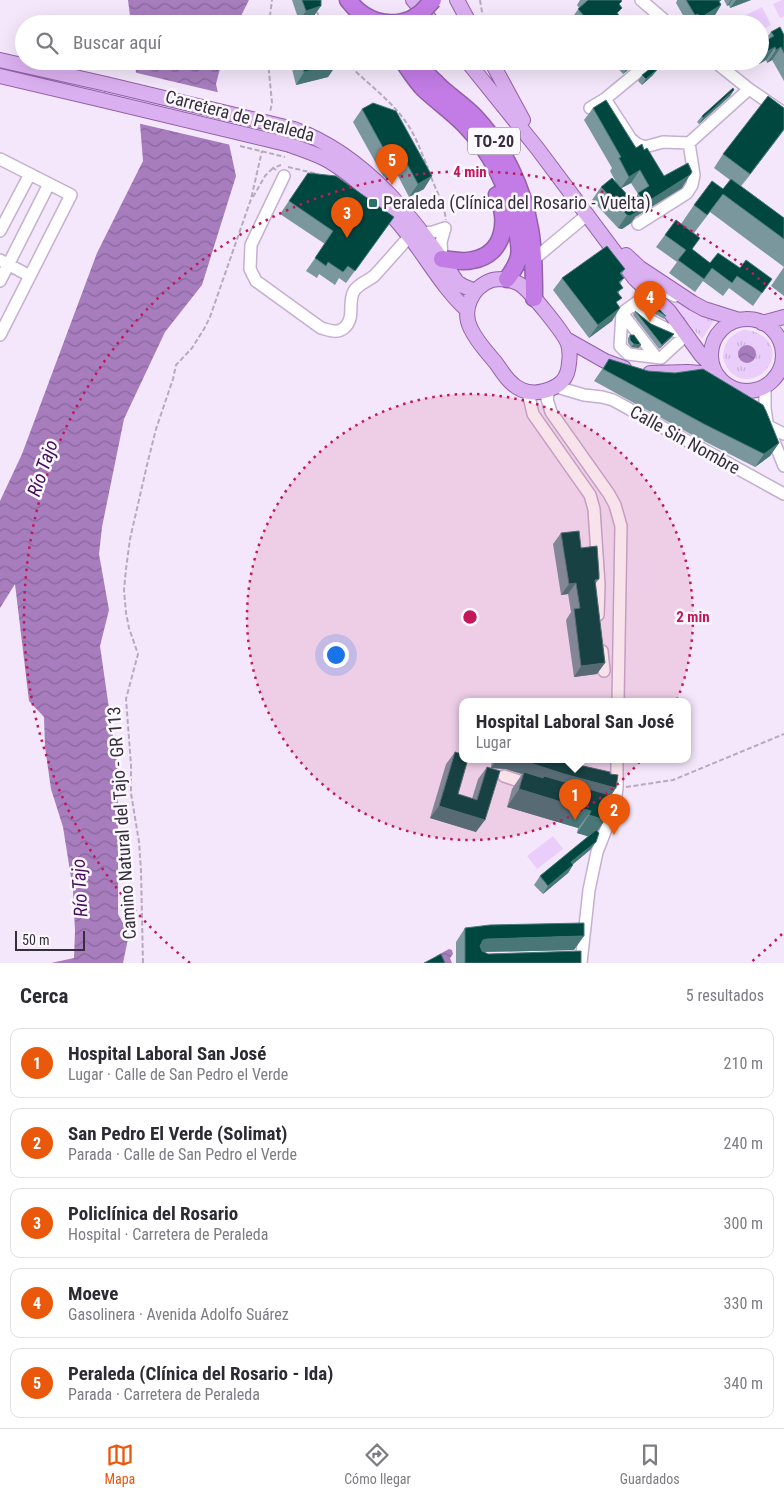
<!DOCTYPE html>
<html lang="es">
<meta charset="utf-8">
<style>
body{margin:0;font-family:"Roboto Condensed",sans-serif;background:#f2f2f3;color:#2b2b33}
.scale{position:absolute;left:15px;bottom:12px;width:70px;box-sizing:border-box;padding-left:5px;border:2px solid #362e3b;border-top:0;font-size:14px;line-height:18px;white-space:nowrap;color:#362e3b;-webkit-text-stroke:4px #fcf8ff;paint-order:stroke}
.you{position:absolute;left:335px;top:654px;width:18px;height:18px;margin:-12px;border:4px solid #fff;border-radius:50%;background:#1a73e8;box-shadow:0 0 0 8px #1a73e833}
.badge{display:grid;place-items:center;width:32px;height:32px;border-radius:50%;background:#ea580c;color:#fff;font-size:16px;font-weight:700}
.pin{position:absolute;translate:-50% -41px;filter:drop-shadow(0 1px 2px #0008)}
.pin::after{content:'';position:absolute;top:26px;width:18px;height:15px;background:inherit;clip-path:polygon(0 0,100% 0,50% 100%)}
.popup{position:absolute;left:459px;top:698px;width:232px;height:65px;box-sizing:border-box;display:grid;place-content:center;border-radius:10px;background:#fff;filter:drop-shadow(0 1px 4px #0005);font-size:16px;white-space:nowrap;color:#7c7c81}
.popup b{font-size:19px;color:#2b2b33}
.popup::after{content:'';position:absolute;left:50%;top:100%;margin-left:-10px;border:10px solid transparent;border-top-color:#fff}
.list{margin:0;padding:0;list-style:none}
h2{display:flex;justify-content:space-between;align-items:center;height:65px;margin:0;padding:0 20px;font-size:21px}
h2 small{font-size:16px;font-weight:400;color:#7c7c81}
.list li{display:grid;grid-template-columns:32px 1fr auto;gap:15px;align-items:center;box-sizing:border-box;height:70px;margin:0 10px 10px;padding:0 10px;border:1px solid #e1e1e2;border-radius:10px}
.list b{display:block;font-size:19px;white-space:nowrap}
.list p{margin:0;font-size:16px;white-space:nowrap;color:#7c7c81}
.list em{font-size:16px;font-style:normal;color:#7c7c81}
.icon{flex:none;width:28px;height:28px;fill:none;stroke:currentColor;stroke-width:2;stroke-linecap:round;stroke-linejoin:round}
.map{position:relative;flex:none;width:784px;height:963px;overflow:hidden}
.search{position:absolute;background:#fff;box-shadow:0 5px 20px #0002;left:15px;right:15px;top:15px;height:55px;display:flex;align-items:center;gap:12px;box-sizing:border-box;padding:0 18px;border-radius:28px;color:#7c7c81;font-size:19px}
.sheet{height:465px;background:#fff}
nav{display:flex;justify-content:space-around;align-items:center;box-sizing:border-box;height:70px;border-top:1px solid #e1e1e2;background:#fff;font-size:14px;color:#7c7c81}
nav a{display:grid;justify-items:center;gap:2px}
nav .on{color:#ea580c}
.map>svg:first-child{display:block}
.grass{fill:url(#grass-tufts);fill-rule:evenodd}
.park{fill:#eacdfb}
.water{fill:url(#water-waves)}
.pier{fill:#f4e7fb}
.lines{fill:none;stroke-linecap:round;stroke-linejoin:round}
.minor-casing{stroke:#c4b0cf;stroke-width:14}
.major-casing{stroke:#9261aa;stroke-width:16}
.highway-casing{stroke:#9261aa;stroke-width:19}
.path{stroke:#b6aabc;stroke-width:2;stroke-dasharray:5 2.5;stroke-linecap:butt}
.minor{stroke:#fff;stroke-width:11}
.major{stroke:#dbb0f0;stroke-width:14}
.highway{stroke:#c37ce6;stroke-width:16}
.major-bridge-casing{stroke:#9261aa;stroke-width:16;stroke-linecap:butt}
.highway-bridge-casing{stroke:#9261aa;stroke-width:19;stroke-linecap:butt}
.path-bridge{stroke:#b6aabc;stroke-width:2;stroke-dasharray:5 2.5;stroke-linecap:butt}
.major-bridge{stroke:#dbb0f0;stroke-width:14}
.highway-bridge{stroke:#c37ce6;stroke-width:16}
.wall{fill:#7a979e;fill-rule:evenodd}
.shaded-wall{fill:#497778}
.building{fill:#004740;stroke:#497778}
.ring{fill:none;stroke:#c2185b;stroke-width:2.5;stroke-dasharray:2.5 5}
.poi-dot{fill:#2b7269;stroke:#fcf8ff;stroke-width:2}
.labels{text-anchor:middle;stroke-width:5;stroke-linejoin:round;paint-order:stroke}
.shield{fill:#fcf8ff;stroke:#716b76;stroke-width:1}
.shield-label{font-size:16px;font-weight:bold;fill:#362e3b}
.street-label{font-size:18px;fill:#362e3b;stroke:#fcf8ff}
.poi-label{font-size:18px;fill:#362e3b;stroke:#fcf8ff;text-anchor:start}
.water-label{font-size:19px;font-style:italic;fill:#460c5d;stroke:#fcf8ff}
.centre{fill:#c2185b;stroke:#fcf8ff;stroke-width:2.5}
.ring-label{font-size:15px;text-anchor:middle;font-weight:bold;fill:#c2185b;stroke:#fcf8ff;stroke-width:5;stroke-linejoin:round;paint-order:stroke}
</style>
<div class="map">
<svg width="784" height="963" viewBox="0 0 784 963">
<defs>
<pattern id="grass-tufts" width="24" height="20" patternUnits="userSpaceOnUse" patternTransform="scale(1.25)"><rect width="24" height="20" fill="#eacdfb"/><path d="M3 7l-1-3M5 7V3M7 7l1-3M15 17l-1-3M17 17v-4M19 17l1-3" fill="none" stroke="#c9b0d8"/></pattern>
<pattern id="water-waves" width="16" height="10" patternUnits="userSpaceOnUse" patternTransform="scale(1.25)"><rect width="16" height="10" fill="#a77dbe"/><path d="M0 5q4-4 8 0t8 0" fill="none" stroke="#89679c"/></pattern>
</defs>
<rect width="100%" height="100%" fill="#f4e7fb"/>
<path class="grass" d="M661,294L667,295L697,312L715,319L702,339Z
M743,330C763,330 780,346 769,366C765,372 760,376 753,378C725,386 708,342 743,330ZM753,348C757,354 756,359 750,362L742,361Z"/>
<path class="park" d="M782,0H784V16L780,18L773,4Z
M762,7L771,25L760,31V24H728Z
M553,836L563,849L537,869L527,856Z"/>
<path class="water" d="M128,0H249L237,24H131Z
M135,61H222L216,84L236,176L202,285L165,332L124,419L102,527L99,554L109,610L100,646L118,771V914L129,934L123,963H51L74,958L75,931L73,890L63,827L51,789L45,747L44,717L29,701L15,584L0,608V501L22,454L97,253L143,161Z
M738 354a9 9 0 1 1 18 0a9 9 0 1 1-18 0Z
M449,949L452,950L453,954L450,958L452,963H439L436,956Z"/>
<path class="pier" d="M133,72L221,93L231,145L137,123Z"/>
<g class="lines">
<g class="minor-casing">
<path id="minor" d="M641,0L669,24
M714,61L749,89L784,113
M605,99L631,139L637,144L645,147L663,142L689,143L749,89
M590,108L605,99L651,61
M0,159L71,195L0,335
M284,176L251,245L250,269L256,281L321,328C329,330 337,334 344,328C356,318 347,303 354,291C359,283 369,281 375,275C387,262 398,249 409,237
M638,224L687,193L692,185L694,175L689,143
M0,231L30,174
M423,233L433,232L445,228
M442,259L441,242L445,228
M0,260L30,276
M533,260L588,214
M0,281L49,184
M675,296C660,288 645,288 637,306C644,321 671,332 687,334
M640,300L622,313L620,346L628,354L661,358L687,334
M622,313L656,357
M557,387L584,395L602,397L613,400L784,494
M765,387V408L767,422
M549,390L547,399L551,412L609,494L615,505L621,526L618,701
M528,392L533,414L590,495L594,509L599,585L598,615
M768,426L784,434
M771,434L784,466
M602,651L604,671
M504,776L531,785
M581,963L589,890L597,852L614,809L617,788V759"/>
</g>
<g class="major-casing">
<path id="major" d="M413,0L434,24
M457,0L470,24
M0,60L106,84
M467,61L537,148L635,279L669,311L701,355L712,366
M491,61L523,120
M0,76L102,100
M294,129C366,155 416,220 457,282L463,286L475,291
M290,145C303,150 317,154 329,161C360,180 388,209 410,237C429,262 444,289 467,310
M626,255L640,268L693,303L704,309L739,320
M507,279C512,281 517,282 521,285C530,291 565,334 568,344C570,350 570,356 569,363C568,379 560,387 544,391C537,393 529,393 522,390C510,385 503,373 496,363C487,352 477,342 471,329C461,310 472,287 492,280C496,279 502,279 507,279Z
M711 355a36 36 0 1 1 72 0a36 36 0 1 1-72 0Z
M762,323L784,317
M566,339L605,361L624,368
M650,373L688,372L701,373"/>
</g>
<g class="highway-casing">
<path id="highway" d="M348,0C364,21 387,29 412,19
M403,61C410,71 416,81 424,89C437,101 452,112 464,124C491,151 509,188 516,225C521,251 523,258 507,279
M418,61C423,69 428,76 435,82C447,95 463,104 475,117C504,148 523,188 530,229C534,251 534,275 534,298
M442,259C452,260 463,263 473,260C505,254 509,220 497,195"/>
</g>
<path class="path" d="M480,0L484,24
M317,12L322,24
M269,24L272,0
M268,61L272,103L270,112
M345,61C365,82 389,98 406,122C416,136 421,152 428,168
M288,167L318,174
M276,170L273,168L281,165
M431,177L444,208L446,220
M253,197L265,176L273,168
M626,787L673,780L784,734
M143,963L141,870L139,842L131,793V765L126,699L138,654L129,628L126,613L124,590L126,569L130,539L147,465L156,429L173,379L176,365L192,348L204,329L210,317L251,199L262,151"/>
<use href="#minor" class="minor"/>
<use href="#major" class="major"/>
<use href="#highway" class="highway"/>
<g class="major-bridge-casing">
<path id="major-bridge" d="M106,84L294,129
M102,100L290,145"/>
</g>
<g class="highway-bridge-casing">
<path id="highway-bridge" d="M412,19L421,13L433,0"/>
</g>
<path class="path-bridge" d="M240,146L285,157"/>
<use href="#major-bridge" class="major-bridge"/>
<use href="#highway-bridge" class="highway-bridge"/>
</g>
<path class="wall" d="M292,0H321L314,16L299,21Z
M580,0H621L622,1L619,4L618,14L626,24H570L569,22L579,8L577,5Z
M677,0H721L719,2L721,5L715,15L700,24H688L676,3L677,1Z
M724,0H751L730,8L729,5L727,6Z
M771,32L784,35V81L772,60L767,63L766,60L759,64L758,61H760V46Z
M290,61H336L337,64L328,77L296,85Z
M611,61H639L623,74Z
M642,75H653L642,85L638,81Z
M734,90L730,96L699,124L697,122L702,116Z
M593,108L636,148L644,150L664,176L682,188L635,217L631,223L622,229L618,228L592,200L601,187L616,182L610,171L612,168L584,120ZM631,183L638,194L633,201L621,188Z
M362,109L396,111L424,189L409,197L397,174L387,180L383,176L353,122Z
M784,130L741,186L784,218V267L710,212L694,233L681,224L694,205L723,189L730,180L714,168L723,154Z
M308,173L394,217L346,283L339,278L335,285L319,274L317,278L306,271L325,244L280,214Z
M676,220L692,250L710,263L740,268L772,279L753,306L729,288L723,296L703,281L695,292L669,273L677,262L656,247Z
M784,267V296L771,286Z
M625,269L621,275L624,278L620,284L619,294L612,321L589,338L553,290L562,278Z
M650,300L666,316L664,319L650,311L646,306Z
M635,311L651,324L674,334L671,338L659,349L633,315Z
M630,335L639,348L631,347L628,343V338Z
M609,359L779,443L770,456L755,467L696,437L594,381Z
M561,533L581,548L599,579L596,583L597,674L574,677L566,620L571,612L568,594L561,595L553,544Z
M462,741V759L458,794L472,799L478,779L487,767L476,832L430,818L446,764L455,752L459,753L460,745Z
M492,759H561L610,774L616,788L611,795L590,850L572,864L573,865L568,873L543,894L534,885L540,876L589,836L577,833L578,828L507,807L512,789L522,774L506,769L491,768Z
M465,928L574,950L485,952L488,954L581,963H456V942Z"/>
<path class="shaded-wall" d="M731,0H732L729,5L727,6Z
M736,0H751L730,8Z
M721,5L715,15L700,24H696L700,18Z
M321,6L314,16L299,21L306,11Z
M698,14L691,24H689L695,15Z
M775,47L766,60L759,64L768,51Z
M781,47L772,60L767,63L776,50Z
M632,61H639L623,74Z
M337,64L328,77L296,85L304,72Z
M658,69L653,75L642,85L646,79Z
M734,90L730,96L699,124L703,118Z
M784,129V130L740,188L750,174Z
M406,162L397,174L387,180L396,167Z
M640,170L631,183L620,189L629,177Z
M690,175L682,188L635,217L644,204Z
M432,176L424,189L409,197L418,184Z
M640,210L631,223L622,229L618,228L627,215Z
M620,308L612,321L589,338L598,325Z
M674,334L671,338L659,349L662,345Z
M634,344L641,345L639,348L631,347Z
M779,443L770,456L755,467L764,454Z
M576,583L568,594L561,595L569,584Z
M605,663L597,674L574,677L581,666Z
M497,759H518L616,788L608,800L544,776L541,780L524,772L522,774L506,769L491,768Z
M606,759H611L610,760H605Z
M519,789L591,811L578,828L507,807Z
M439,806L485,820L476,832L430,818Z
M589,815L605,820L593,838L577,833Z
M596,842L590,850L565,871L571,862Z
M573,865L568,873L543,894L548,886Z
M584,936L574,950L478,952L474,954L483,940L487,939Z"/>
<path class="building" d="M302,0H321V6L306,11Z
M588,0H621L622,1L619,4L622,8L617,13L626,24H591L578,9Z
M686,0H721L719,1L721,5L700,18L698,14L695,15Z
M780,27L784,35V53L781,47L776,50L775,47L768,51L763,42L774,36L771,32Z
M302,61H336L337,64L304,72Z
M655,65L658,69L646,79L642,75Z
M733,88L734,90L703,118L702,116Z
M768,96L784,108V129L750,174L723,154Z
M606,100L636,148L642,144L644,150L647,148L664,176L688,163L692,172L690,175L644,204L638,193L649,186L640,170L629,177L619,158L621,157L593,108Z
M373,103L396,111L432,176L418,184L406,162L396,167L392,164L362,109Z
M308,173L336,176L394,217L355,271L348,266L343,272L328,262L326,266L315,258L333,231L289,201Z
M612,178L640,209V210L630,216L627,215L601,187Z
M731,179L784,218V239L723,194L707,215L694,205L712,181L723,189Z
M676,220L700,238L692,249L710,263L718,253L740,268L746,260L772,279L762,293L737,276L732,283L712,268L704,279L678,260L686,250L665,235Z
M607,246L625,269L620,273L624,278L619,282L623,288L617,292L622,298L616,302L620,308L598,325L562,278Z
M650,300L666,316L653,308L648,303Z
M635,311L651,324L674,334L662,345Z
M630,335H634L641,345L634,344L630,340Z
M609,359L648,371L675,373L703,369L763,405L766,411L779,443L764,454L704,424L603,369Z
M579,531L581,548L597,546L599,574V579L595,580L605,663L581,666L574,609L580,608L576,583L569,584L561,533Z
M455,752L462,754V759H468L458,794L477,800L487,767L500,771L485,820L439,806Z
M518,759H561L571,760V762L579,763V765L610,772V774L618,775L616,788L564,774Z
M524,772L543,778L544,776L613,796L605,820L589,815L591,811L519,789Z
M596,830L599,833L596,842L571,862L573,865L548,886L540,876Z
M584,923V936L487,939L483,940L480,946L482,951L488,954L581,951V963H465V928L490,925Z
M441,954L445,963H424Z"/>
<circle cx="470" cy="617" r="223" fill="#c2185b" fill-opacity=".12"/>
<g class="ring">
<circle cx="470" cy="617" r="223"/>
<path d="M782 934A445 445 0 0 1 750 963M190 963A445 445 0 1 1 782 300"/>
</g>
<rect class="poi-dot" x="368" y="198" width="10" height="10" rx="2.5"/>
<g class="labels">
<rect class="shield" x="468" y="127.5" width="52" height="27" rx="4"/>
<g class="shield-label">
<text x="494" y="147">TO-20</text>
</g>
<g class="street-label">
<text transform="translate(240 116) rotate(15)" y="6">Carretera de Peraleda</text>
<text transform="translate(685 440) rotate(29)" y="6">Calle Sin Nombre</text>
<text transform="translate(122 823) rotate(-94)" y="6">Camino Natural del Tajo - GR 113</text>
</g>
<g class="poi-label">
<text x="383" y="209">Peraleda (Clínica del Rosario - Vuelta)</text>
</g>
<g class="water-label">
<text transform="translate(42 468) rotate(-71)" y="7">Río Tajo</text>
<text transform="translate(79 888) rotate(-93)" y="7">Río Tajo</text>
</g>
</g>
<circle cx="470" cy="617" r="8" class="centre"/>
<g class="ring-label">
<text x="470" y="177">4 min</text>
<text x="693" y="622">2 min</text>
</g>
</svg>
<div class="scale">50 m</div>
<div class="you"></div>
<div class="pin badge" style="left:575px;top:820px">1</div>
<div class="popup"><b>Hospital Laboral San José</b>Lugar</div>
<div class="pin badge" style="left:614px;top:835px">2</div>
<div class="pin badge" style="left:347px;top:238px">3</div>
<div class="pin badge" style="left:650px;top:322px">4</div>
<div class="pin badge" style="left:392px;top:185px">5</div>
<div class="search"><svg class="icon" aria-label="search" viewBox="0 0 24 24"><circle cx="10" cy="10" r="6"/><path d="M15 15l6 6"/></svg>Buscar aquí</div>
</div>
<section class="sheet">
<h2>Cerca<small>5 resultados</small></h2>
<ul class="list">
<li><span class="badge">1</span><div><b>Hospital Laboral San José</b><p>Lugar · Calle de San Pedro el Verde</p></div><em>210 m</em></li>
<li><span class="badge">2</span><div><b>San Pedro El Verde (Solimat)</b><p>Parada · Calle de San Pedro el Verde</p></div><em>240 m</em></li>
<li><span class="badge">3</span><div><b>Policlínica del Rosario</b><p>Hospital · Carretera de Peraleda</p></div><em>300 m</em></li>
<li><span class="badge">4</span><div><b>Moeve</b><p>Gasolinera · Avenida Adolfo Suárez</p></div><em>330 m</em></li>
<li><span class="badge">5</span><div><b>Peraleda (Clínica del Rosario - Ida)</b><p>Parada · Carretera de Peraleda</p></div><em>340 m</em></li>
</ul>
</section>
<nav>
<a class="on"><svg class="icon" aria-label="map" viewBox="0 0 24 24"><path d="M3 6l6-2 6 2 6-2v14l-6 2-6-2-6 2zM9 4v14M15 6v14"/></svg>Mapa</a>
<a><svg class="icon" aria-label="directions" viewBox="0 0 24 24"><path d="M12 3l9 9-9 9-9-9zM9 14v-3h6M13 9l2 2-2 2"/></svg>Cómo llegar</a>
<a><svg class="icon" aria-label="saved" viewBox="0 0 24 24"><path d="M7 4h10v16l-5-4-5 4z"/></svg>Guardados</a>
</nav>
